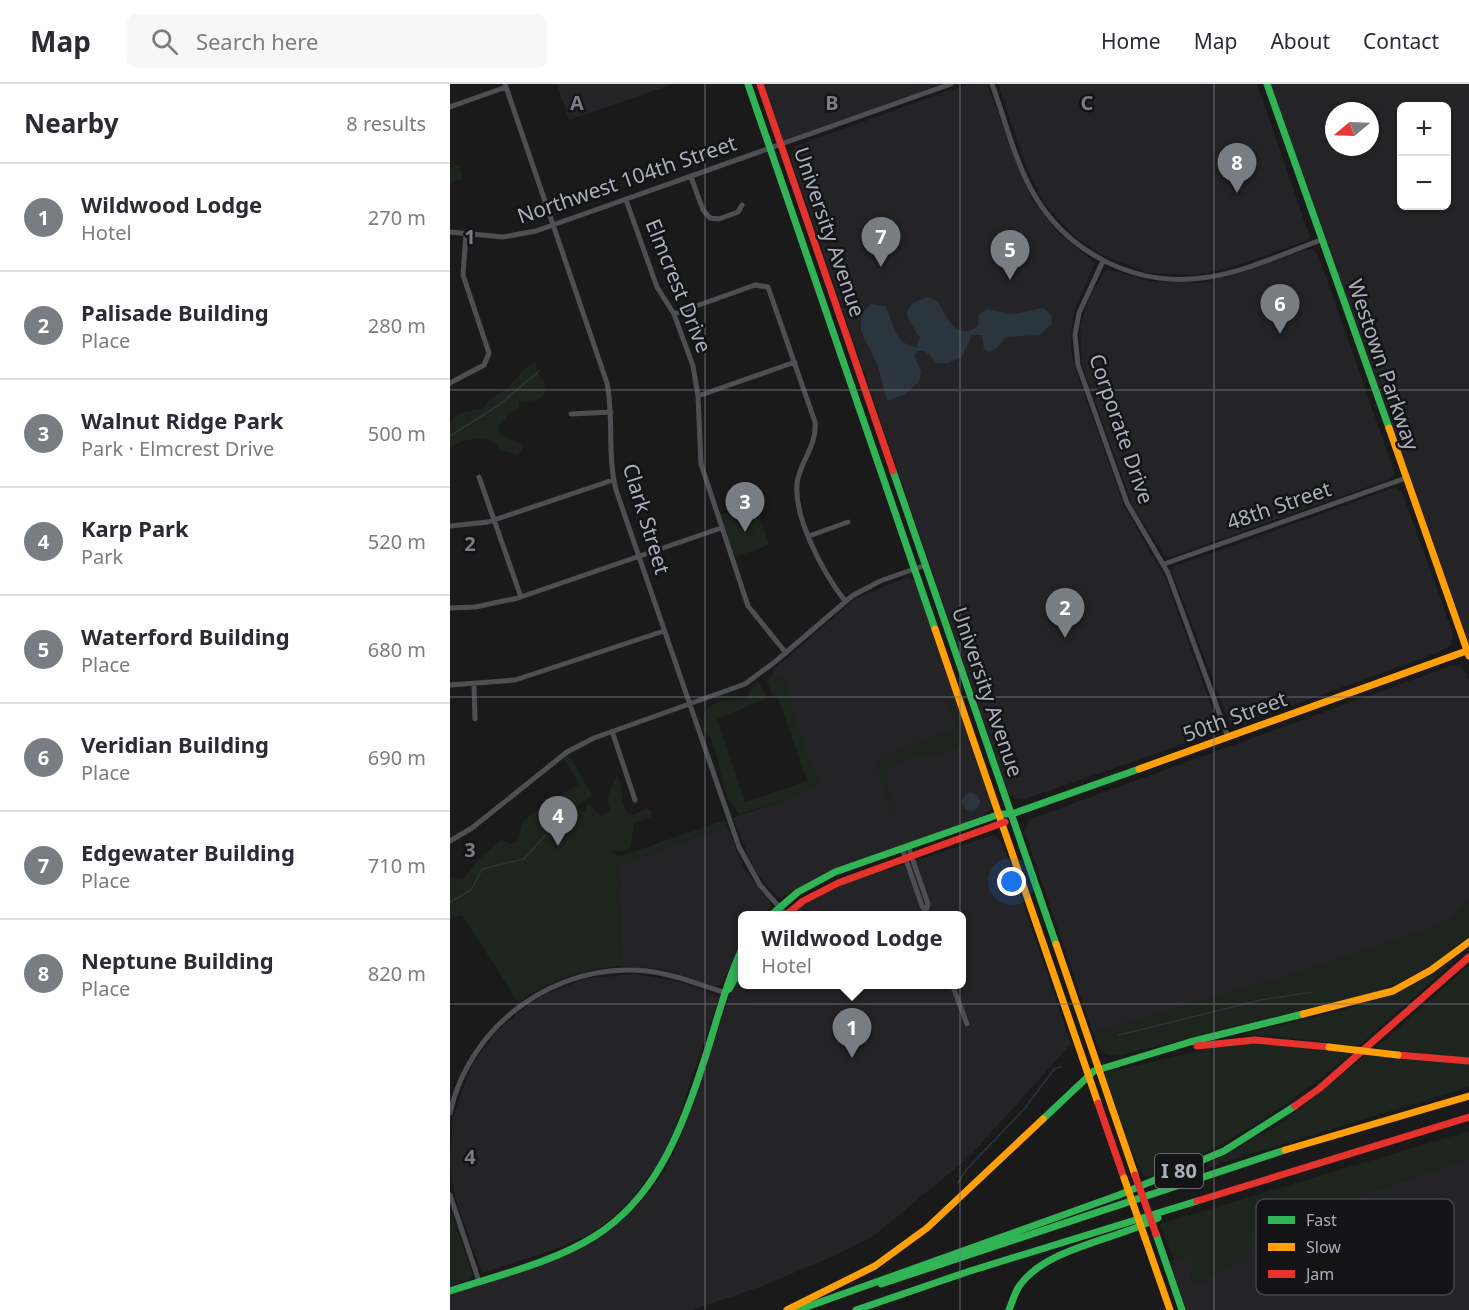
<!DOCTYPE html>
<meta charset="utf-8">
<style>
body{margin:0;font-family:"Noto Sans",sans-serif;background:#f7f7f7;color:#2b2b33}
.controls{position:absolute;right:18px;top:18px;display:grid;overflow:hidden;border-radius:9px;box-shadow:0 2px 4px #0004}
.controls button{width:54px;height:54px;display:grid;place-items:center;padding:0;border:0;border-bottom:2px solid #e1e1e2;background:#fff;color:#2b2b33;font:30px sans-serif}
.compass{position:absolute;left:875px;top:18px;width:54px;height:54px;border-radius:50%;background:#fff;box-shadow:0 2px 4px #0004;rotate:251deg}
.you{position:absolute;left:562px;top:798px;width:21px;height:21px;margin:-15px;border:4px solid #fff;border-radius:50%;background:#1a73e8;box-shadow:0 0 0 9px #1a73e833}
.badge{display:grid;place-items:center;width:39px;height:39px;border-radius:50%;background:#787c83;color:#fff;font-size:20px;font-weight:700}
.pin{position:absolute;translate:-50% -50px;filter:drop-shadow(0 2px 3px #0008)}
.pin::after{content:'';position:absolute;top:32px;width:21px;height:18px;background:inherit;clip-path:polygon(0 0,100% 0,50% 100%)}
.popup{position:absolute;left:288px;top:827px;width:228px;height:78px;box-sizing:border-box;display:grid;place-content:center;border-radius:9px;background:#fff;filter:drop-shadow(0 2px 4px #0005);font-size:20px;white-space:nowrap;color:#7c7c81}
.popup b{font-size:22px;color:#2b2b33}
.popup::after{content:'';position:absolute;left:50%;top:100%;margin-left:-12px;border:12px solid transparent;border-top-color:#fff}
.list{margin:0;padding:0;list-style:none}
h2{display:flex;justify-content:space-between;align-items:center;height:78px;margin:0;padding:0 24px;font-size:26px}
h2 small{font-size:20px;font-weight:400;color:#7c7c81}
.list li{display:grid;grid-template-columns:39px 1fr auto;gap:18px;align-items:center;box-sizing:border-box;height:108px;padding:0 24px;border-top:2px solid #e1e1e2}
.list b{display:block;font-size:22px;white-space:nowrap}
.list p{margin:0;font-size:20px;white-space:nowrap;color:#7c7c81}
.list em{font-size:20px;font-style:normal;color:#7c7c81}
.icon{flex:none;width:33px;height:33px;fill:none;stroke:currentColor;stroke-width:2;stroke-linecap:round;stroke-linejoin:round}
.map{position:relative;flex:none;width:1019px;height:1226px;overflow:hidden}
header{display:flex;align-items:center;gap:36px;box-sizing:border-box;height:84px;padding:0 30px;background:#fff;border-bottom:2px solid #e1e1e2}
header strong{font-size:28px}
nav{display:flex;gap:33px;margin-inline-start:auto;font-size:21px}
.search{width:420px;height:54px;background:#f7f7f7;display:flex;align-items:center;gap:15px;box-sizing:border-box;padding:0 21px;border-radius:9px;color:#7c7c81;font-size:22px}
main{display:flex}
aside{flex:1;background:#fff}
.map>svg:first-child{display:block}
.built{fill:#242426;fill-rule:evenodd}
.green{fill:#1d251e}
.water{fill:#2b353d}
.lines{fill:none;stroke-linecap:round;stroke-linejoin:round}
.stream{stroke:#2b353d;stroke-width:1.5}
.street{stroke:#4d4f53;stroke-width:5}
.fast{stroke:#30b455;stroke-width:7}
.slow{stroke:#ff9f0a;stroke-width:7}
.jam{stroke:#e5322d;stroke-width:7}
.slow-bridge{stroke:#ff9f0a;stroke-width:7}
.jam-bridge{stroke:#e5322d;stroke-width:7}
.grid{fill:none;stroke:#787c83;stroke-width:1.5;stroke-opacity:0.55}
.labels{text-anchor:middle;stroke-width:5;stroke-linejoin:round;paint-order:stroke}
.shield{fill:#141416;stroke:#7d818a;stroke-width:1.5}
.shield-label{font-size:20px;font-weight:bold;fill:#aab0bb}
.street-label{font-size:21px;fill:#aab0bb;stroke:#141416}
.key{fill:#141416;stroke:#414348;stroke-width:1.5}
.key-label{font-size:16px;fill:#aab0bb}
.grid-label{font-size:20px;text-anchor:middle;font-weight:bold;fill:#787c83;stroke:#141416;stroke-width:5;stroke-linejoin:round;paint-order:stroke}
</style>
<header>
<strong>Map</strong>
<div class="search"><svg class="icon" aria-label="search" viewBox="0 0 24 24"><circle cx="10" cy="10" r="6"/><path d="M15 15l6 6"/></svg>Search here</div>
<nav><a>Home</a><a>Map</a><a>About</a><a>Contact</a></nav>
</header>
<main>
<aside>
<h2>Nearby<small>8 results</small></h2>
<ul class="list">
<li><span class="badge">1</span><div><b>Wildwood Lodge</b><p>Hotel</p></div><em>270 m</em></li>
<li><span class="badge">2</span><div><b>Palisade Building</b><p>Place</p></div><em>280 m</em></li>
<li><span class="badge">3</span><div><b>Walnut Ridge Park</b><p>Park · Elmcrest Drive</p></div><em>500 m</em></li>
<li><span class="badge">4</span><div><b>Karp Park</b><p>Park</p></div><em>520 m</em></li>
<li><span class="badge">5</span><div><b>Waterford Building</b><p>Place</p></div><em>680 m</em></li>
<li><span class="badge">6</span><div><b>Veridian Building</b><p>Place</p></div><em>690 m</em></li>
<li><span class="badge">7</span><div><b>Edgewater Building</b><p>Place</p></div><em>710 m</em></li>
<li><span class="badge">8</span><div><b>Neptune Building</b><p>Place</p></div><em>820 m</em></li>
</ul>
</aside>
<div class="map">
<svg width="1019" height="1226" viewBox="0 0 1019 1226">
<rect width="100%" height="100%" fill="#1a1a1a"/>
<path class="built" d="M107,0H223L119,36Z
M310,0H501L331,61Z
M517,0H537L581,114L608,149L645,179L626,222L622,240L621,267L625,284L674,422L717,498L768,641L763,650L572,716L565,715L558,709L340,72L346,62Z
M548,0H807L860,153L856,157L779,184L745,191L699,189L656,173L626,154L594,119L578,87Z
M817,0H1019V566ZM952,22H996V122H952ZM884,27H920V63H884Z
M858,165L864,166L869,173L945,390L940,395L721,473L715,472L684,425L632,281L630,244L639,213L656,185L700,197L750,199L787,190Z
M946,403L952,408L1003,550L1001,561L989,568L788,641L780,640L722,488L723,483Z
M457,493L466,498L542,720L541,725L533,732L376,788L329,815L305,787L283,734L348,712L359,699L322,587L405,515Z
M1003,581L1012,584L1019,595V818L993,840L853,887L643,949L575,749L578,736Z
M277,742L293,783L319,817L321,823L314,831L292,832V859L271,901L265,902L211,885L172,882L169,781Z
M544,751L553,760L621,960L518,1074L421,1154L384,1172L310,1203L242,1226H0V1211L129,1164L166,1142L195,1114L218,1081L227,1062L280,911L292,887V900H512V832L340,831L360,817L395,799Z
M184,890L227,897L264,910L269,914L225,1044L211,1075L183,1114L158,1138L138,1151L103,1166L32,1189L6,1117L0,1082L3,1033L22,981L47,947L79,920L98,909L135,895Z
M1019,1074V1226H732L715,1179Z"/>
<path class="green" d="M9,81L13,95L0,98V83Z
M85,278L90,295L94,298C99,319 82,315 69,319V325L60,329L48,343L50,350L74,362L68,371L49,366L45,358C29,351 13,355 0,364V338L9,329L33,324C40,311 54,309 63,298C72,288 72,285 85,278Z
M305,419L319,461L285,473L270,431Z
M322,591L329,596L333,591L336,595L335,600C341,617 362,691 372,699L355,705L347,713L289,730L278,716L262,656L252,645L257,625L267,618L295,615L303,602L309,599L316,611L315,615L267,635L295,718L357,697L328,614L321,609L317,596Z
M499,615L504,619L514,654L502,667C478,675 444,666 434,696L445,727L442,728L429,688L425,684L427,680C436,669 492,647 506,646L508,642L497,617Z
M119,671L142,711L127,722L130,727L135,728L138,719L150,731L160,728L157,714L167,691C176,706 167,720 181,731L197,725L202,727L201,733L185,739L179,766L169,768L161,765L168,773L275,736L277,742L169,781L172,882C134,884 99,897 68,918L12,831L0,835V793L13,796L28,776L51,756L61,760L68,757L73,736L129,700L114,674Z
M1019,818V853L984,880L934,906L669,972L656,970L650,965L643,949L853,887L993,840Z
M996,881L998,883L909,962L822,952L788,951C861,933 934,923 996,881Z
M1019,881V975L926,964Z
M804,959L902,969C839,1022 772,1067 695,1094L683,1071L654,989L766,963Z
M916,971L1019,979V1003L759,1083L758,1080L832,1039Z
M1019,1047V1074L798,1150L803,1156V1164L798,1170L749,1201L740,1197L743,1169L724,1176L710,1140Z
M0,1126L22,1190L20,1195L0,1202Z"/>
<path class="water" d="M477,213L488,218C497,233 506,259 528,242L529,230L537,225L563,230L593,224L601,230L602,240L589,251L556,253L547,264L539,268L534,265L532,251H522L512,273L498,279H487L475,267H467L464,271L471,287L469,298L455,310L437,317L428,282L411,247V229L421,220L435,222C445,239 443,260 466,263L470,254L458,235L457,226L463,219Z
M512 718a9 9 0 1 1 18 0a9 9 0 1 1-18 0Z"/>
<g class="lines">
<path class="stream" d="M0,352L49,321L89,287
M0,818L21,806L32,785L74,775L110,735
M669,951L811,916L863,908
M508,1099L516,1086L575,1024L605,984L611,983"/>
<path class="street" d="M55,0L157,299C164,335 157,370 166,406L289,763L310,801L336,831
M542,0C555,35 564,74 582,107C617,170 688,205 759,193C797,187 835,169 871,156
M0,23L56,3
M241,93L253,126L260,134L269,135L288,128L292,121
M176,116L207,203L224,230L243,282L248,312L251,380L298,522L336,569
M0,148L53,153L86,147L501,0
M653,177L629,229L625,251L628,281L677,419L718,489L778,653
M224,230L305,201L318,203L365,338C367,360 353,374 348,394C340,429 374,490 395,517
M0,299L34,281L39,269L13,191L16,150
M248,312L345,278
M121,330L161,328
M29,393L71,513
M0,442L38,438L163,396
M359,452L398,438
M714,480L956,394
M0,524L25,523L68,514L271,444
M0,601L65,596L214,547
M24,601L25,635
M162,647L185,716
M0,757L22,744L117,668L144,654L295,600L326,577L402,512L430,497L476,481
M458,762L478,820L476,827
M452,764L472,822L478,832
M502,900L517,940
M0,1029C19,941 106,877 197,887C224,890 250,901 276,909
M0,1111L29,1197"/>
<path class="fast" d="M298,0L485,545
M817,0L939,344
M443,387L606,860
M320,832L348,808L385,788L550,730H562L689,685
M279,905L292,882
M593,1035L644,987L740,958L853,930
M706,1150L732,1226
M431,1200L835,1066
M0,1207C48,1191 102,1179 145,1152C204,1115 230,1050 251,986C265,946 274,903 292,865
M348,1226L669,1111L774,1067L845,1022
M406,1226L520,1187L747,1117
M559,1226C562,1219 564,1211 568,1204C593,1164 667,1156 708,1134"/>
<path class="slow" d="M939,344L1019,572
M485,545L648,1019
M689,685L1019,566
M606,860L685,1091
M853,930L943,907L981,886L1019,858
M835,1066L1019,1012
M695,1154L720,1226
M337,1226L425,1182L477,1144L593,1035"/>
<path class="jam" d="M310,0L443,387
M335,832L353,817L388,799L555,738
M747,962L805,956L879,963
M948,971L1019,977
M648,1019L674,1094
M845,1022L870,1004L1019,873
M747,1117L1019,1033"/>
<path class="slow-bridge" d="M879,963L948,971
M674,1094L695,1154"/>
<path class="jam-bridge" d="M685,1091L706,1150"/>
</g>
<path class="grid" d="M255,0V1226M510,0V1226M764,0V1226M0,306H1019M0,613H1019M0,920H1019"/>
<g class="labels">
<rect class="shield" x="705" y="1070" width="48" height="34" rx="4.5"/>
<g class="shield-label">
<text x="729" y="1094">I 80</text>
</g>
<g class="street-label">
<text transform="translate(177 96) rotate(-19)" y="7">Northwest 104th Street</text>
<text transform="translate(379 148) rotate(71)" y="7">University Avenue</text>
<text transform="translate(228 202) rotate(68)" y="7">Elmcrest Drive</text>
<text transform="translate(933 281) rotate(71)" y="7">Westown Parkway</text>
<text transform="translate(671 345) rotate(71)" y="7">Corporate Drive</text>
<text transform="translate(829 422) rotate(-19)" y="7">48th Street</text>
<text transform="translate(196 435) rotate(73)" y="7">Clark Street</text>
<text transform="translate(537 608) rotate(71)" y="7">University Avenue</text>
<text transform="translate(785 633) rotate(-20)" y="7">50th Street</text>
</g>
</g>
<rect x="806" y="1115" width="198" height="96" rx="9" class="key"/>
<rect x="818" y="1132" width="27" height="8" fill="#30b455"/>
<rect x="818" y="1159" width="27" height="8" fill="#ff9f0a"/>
<rect x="818" y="1186" width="27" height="8" fill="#e5322d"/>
<g class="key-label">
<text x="856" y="1142">Fast</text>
<text x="856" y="1169">Slow</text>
<text x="856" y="1196">Jam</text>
</g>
<g class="grid-label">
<text x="127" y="26">A</text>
<text x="382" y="26">B</text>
<text x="637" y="26">C</text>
<text x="20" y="160">1</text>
<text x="20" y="467">2</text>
<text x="20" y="773">3</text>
<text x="20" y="1080">4</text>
</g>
</svg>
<div class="controls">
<button>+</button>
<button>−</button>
</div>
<svg class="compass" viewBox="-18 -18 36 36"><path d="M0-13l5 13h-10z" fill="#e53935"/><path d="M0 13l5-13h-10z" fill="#7c7c81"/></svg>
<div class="you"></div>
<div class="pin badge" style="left:402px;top:974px">1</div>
<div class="popup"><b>Wildwood Lodge</b>Hotel</div>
<div class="pin badge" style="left:615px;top:554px">2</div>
<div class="pin badge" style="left:295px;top:448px">3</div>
<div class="pin badge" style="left:108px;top:762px">4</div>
<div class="pin badge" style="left:560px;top:196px">5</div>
<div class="pin badge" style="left:830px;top:250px">6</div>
<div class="pin badge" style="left:431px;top:183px">7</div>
<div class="pin badge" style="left:787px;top:109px">8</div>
</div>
</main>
